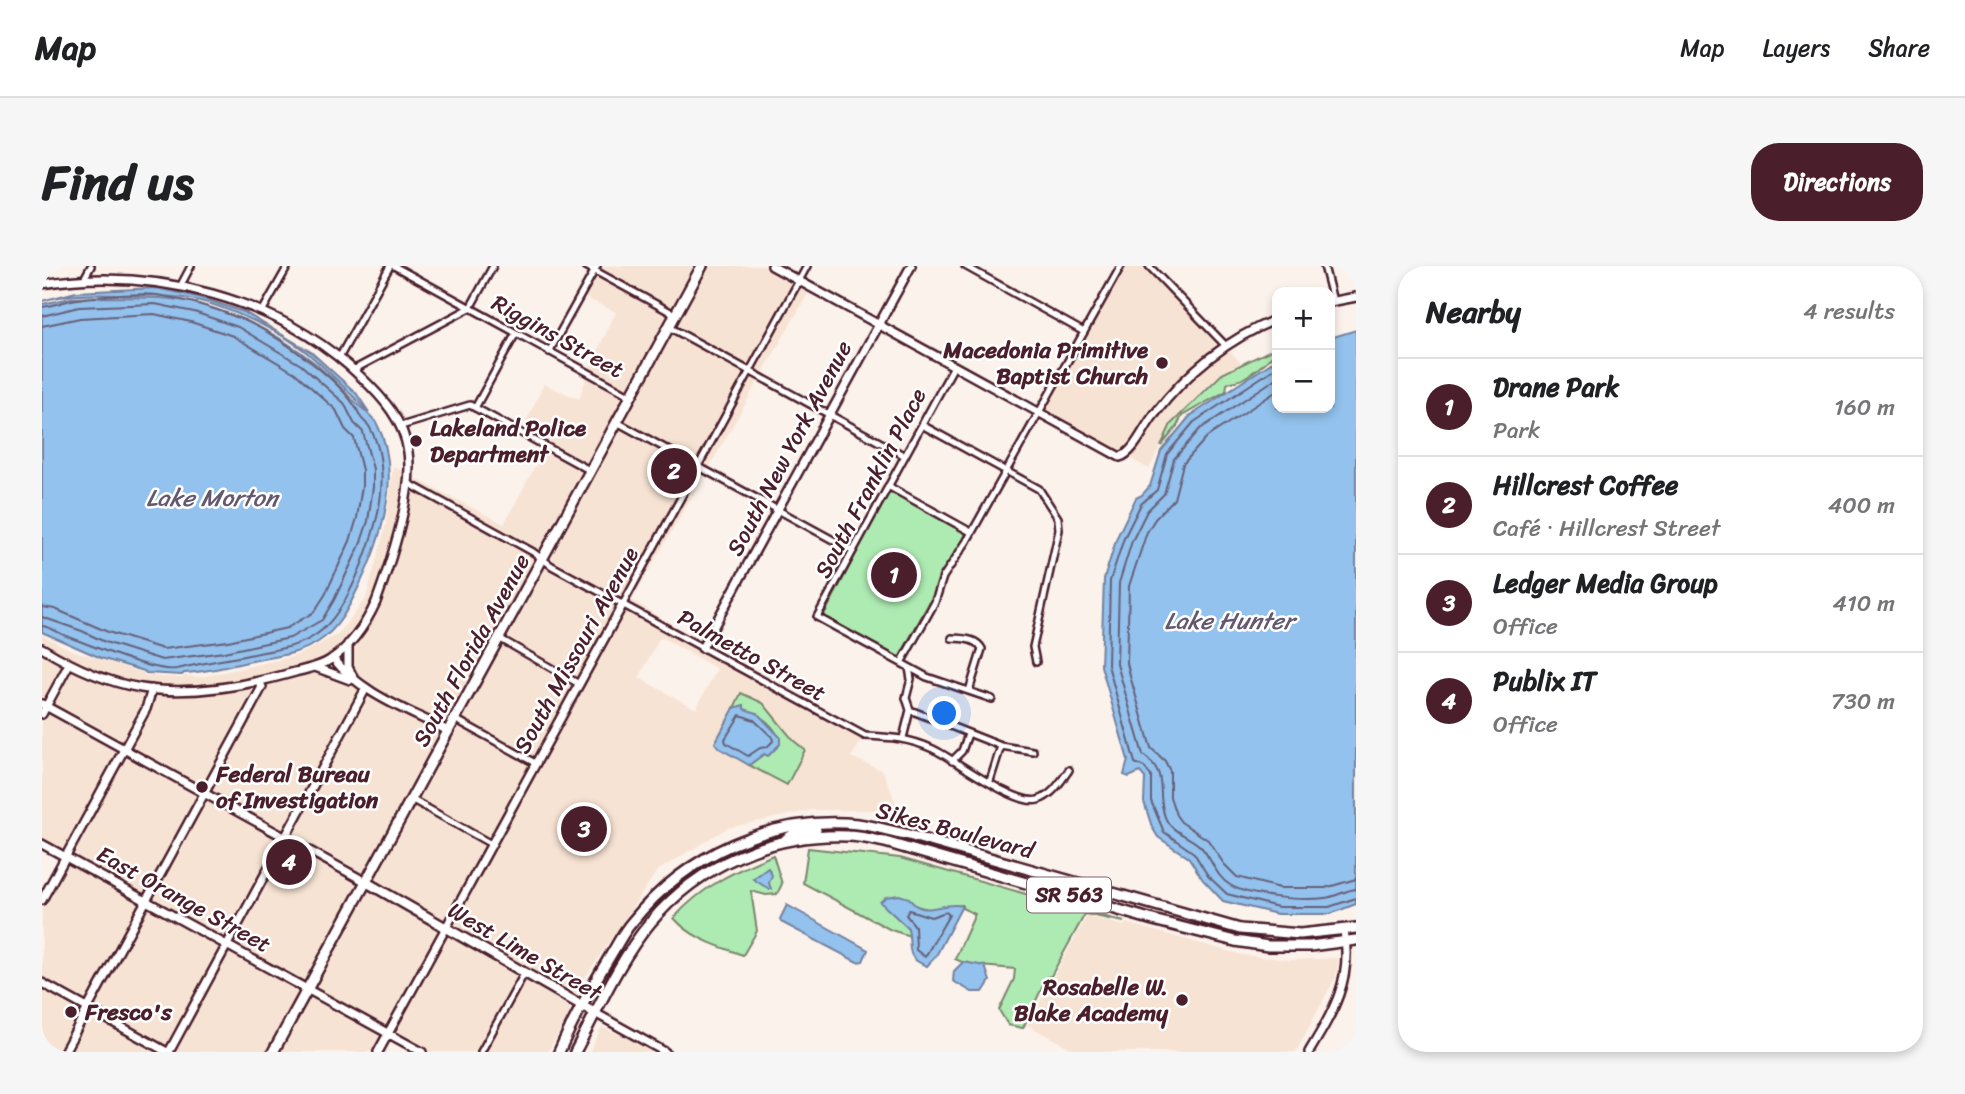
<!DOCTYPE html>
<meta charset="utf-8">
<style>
body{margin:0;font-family:Sriracha,sans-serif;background:#f6f6f6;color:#202124}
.controls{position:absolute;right:21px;top:21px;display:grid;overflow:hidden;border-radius:14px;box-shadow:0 4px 10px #0003}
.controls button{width:63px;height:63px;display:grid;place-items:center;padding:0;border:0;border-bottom:2px solid #e0e0e0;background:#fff;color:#202124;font:35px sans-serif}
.you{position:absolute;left:903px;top:448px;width:24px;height:24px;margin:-18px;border:5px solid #fff;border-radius:50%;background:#1a73e8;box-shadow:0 0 0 10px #1a73e833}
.badge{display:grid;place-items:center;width:46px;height:46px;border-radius:50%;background:#4a1f2b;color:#fff;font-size:23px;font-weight:700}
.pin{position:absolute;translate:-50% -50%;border:4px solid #fff;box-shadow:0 2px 7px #0006}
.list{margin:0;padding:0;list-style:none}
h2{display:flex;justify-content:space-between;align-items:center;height:91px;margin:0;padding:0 28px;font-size:30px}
h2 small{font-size:23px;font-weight:400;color:#757577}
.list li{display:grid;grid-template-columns:46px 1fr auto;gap:21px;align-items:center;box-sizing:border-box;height:98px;padding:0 28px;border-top:2px solid #e0e0e0}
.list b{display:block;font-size:26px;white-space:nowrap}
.list p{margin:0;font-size:23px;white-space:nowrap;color:#757577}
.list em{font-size:23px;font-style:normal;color:#757577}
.map{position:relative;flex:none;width:1314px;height:786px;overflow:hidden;border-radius:28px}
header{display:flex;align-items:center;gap:42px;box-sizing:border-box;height:98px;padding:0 35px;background:#fff;border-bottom:2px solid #e0e0e0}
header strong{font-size:33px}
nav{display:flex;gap:38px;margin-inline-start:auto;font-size:24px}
.intro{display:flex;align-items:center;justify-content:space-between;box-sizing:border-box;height:168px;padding:0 42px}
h1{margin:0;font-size:49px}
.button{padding:18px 32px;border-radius:28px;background:#4a1f2b;color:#fff;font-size:24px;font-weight:700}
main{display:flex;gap:42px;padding:0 42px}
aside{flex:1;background:#fff;border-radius:28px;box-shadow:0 4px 10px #0003}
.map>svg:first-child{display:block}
.built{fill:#f7e3d3;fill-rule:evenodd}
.green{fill:#aeebb2;stroke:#7c856e;stroke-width:2}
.water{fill:#92c2ed;stroke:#75819f;stroke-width:2}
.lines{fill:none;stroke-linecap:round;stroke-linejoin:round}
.shore{stroke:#676079;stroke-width:2}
.minor-casing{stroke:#4a1f2b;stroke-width:10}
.tertiary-casing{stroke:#4a1f2b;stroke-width:12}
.secondary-casing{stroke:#4a1f2b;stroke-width:13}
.primary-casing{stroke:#4a1f2b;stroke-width:14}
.minor{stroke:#fff;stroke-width:5}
.tertiary{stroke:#fff;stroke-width:7}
.secondary{stroke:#fff;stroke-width:8}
.primary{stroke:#fff;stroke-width:9}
.poi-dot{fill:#4a1f2b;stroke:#fff;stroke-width:2.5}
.labels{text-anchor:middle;stroke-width:5;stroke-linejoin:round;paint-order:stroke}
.shield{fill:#fff;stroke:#80626b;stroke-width:2}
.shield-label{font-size:21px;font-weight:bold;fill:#4a1f2b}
.street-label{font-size:23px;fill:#4a1f2b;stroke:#fff}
.poi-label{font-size:23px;font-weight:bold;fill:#4a1f2b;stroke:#fff;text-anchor:start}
.water-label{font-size:24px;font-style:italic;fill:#63586f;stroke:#fff}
</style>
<header>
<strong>Map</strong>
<nav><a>Map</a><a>Layers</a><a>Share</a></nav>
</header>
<div class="intro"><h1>Find us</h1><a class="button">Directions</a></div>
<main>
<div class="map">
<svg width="1314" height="786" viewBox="0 0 1314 786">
<rect width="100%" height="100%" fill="#fbf2eb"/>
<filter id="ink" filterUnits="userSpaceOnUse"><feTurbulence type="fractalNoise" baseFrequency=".0143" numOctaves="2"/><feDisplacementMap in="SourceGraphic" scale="14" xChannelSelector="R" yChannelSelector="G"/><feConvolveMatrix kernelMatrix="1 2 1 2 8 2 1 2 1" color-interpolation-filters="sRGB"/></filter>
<g filter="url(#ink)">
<path class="built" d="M558,0H657L632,45L557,3Z
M664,0H723L753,16L707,101L631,60Z
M1082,0H1102L1179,80L1135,116L1110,145L1086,182L1079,187L1002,142L1048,65Z
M554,10L629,51L588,125L547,103L574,46L542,31Z
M758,19L768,24L720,108L713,104Z
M628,66L704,107L655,197L579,154Z
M1186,83L1200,98L1180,108L1129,158L1107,203L1086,191L1125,137L1153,109Z
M545,110L585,132L548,200L480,164L502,118L537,133Z
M709,110L717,114L666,203L661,200Z
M576,161L652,203L580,333L506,291Z
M502,184L545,206L500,287L369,214V210L462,258Z
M351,200L363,207L362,216L345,292L331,335L326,348L309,370L289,390L280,395L216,412L160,421H134L100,419L60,408L29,395L0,378V369L29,384L101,407L103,410L140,412L143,410L159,411L254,390L297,368L324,332L344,259Z
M657,206L662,209L590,334L659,377L586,336Z
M368,222L497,293L405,460L319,415L310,400L313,375L331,351L345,315Z
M502,297L577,340L536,413L462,371Z
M582,343L821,473L809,491L841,505L858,548L844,544H770L685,562L615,605L538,719L533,731L408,660ZM621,372L675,403L654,443L597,412L617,373ZM700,427L762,484L744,519L677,482L673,477Z
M458,377L533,419L492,493L417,452Z
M0,386L23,400L3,436L0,434Z
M28,403L77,421L106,426L105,434L81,478L9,439Z
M272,404L319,423L242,566L166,526L222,417Z
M215,419L216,422L161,523L87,481L111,436L113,427L159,428Z
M325,426L402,467L323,611L248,570Z
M5,445L78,484L22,586L0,573V455Z
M414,458L489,499L448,573L373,532Z
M83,487L157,529L103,630L28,589Z
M163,532L239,573L183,674L108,633Z
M370,538L444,579L402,657L328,614Z
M244,576L319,618L264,718L189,677Z
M25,595L99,637L44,738L0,713V641Z
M325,621L399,663L345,763L269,721Z
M105,640L180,680L125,782L50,741Z
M1045,650L1082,660L1084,657L1200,689L1248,694L1297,692L1294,710L1254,786H1036L985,759Z
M404,666L478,707L436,786H387L351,766Z
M186,683L260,724L227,786H132Z
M484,710L530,737L525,752L506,786H443Z
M0,721L41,744L18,786H0Z
M266,727L342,769L332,786H234Z
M46,747L118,786H25Z
M560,761L588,773L589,771L616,786H547Z"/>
<path class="green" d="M1235,81V86C1225,95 1215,105 1202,112C1196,116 1191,114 1185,118L1184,125L1140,150L1134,162L1119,180L1129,158L1180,108Z
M847,225L924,268L857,392L781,351Z
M699,427L721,437L751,474L763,484L745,519L707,499L722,488L727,489L738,478C735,460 718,449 702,443V439L692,442Z
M766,582L858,592L1082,656L1043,648L1009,710L1005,711L981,762L966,759L957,744L972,713L973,703L927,699L913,693L933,648L920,642V639L890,644L874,640L845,642L866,662L868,670L849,664L761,617Z
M731,589L740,618L735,628L724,629L709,625L715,665L701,689C676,680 650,673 632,652C660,620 693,605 731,589Z"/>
<path class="water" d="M114,22L156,31L202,46L269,86L314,127L327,146C303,124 283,99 256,80C231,62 185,41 154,34C128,29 101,29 74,29C49,28 24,28 0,35L34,26Z
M56,31C88,32 124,29 156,38C213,53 266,84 305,128C313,138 329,147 335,158C361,207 339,276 316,322C306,343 296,363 276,376C257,388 236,390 215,394C190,399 167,406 142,407L140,409L104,407L102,405L59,392L0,366V38L29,32Z
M1314,64V638L1288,648H1235L1181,635L1161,614L1147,592L1116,571L1110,561L1102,536L1103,512L1098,506L1087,511L1082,509L1086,494L1059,400L1062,313L1075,271L1094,232L1100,229L1108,220L1119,185L1148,150L1235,93V142H1288V72Z
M702,439V443L715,447L738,471V478L726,490L722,488L707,499L677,482L673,477L692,442Z
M726,602L730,609L727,617L729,623H727L711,613Z
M857,629L867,632C881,654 901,634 920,640L894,690L885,700C862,692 870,682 866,662L838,636L844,631Z
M745,639L826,684L821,695L815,696L739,656L738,653Z
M921,696L943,700L948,715L941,726H930L911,715L912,705Z"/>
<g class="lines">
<path class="shore" d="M0,41C12,40 24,34 36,33C54,30 98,27 115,29C143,33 172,42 197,52C231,65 305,117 318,150C320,155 326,157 328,162C345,192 341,234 331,266C321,298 302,351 272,370C254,382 233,383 212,388C186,393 160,397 135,403C113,407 47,378 24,370C16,367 9,361 0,360
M0,50L37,41L113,38L152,46L196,61L259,99L302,137L312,157L321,166L331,203V221L326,255L318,279L292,334L280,354L248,372L182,386L120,394L63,376L40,365L0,351
M0,60L38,52L112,48L149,56L191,70L253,107L294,144L303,163L312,172L320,204V220L315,252L308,275L283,329L272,346L245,362L186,375L121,383L66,366L13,343L0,341
M1235,101L1152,156L1125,188L1115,224L1099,238L1082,272L1068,315L1066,399L1093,497L1102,501L1109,510V535L1122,566L1152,587L1166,610L1185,628L1236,641H1287L1314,632
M1235,112L1158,163L1132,193L1122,228L1105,245L1090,275L1077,317L1075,398L1101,489C1128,508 1113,523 1123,551C1129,567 1147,569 1159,581C1170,593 1174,611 1188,619C1207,631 1261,635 1283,632C1294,631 1303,624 1314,623
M1235,125L1165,171L1141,198L1132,233L1113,253L1105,266L1087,320L1085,397L1088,410L1109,482L1123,495L1128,505V531L1134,549L1139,556L1166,574L1182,598L1195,611L1238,622H1283L1314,613
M698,449L712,454L730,471L731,475L725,481L718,482L706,490L684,477L683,473Z
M867,644L889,651L904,646L907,649L883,691L874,684L873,660L864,649Z"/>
<g class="minor-casing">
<path id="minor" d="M352,0L589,130
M544,0L634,49
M923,0L1042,66
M1107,0L1184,80
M1282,0L1291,35
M43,11L49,0
M140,17L149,0
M221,44L246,0
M627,61L863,190
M507,86L555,0
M297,92L348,0
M912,100L775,351L885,411L950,433
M311,104L428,42L451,0
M433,142L474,67
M575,156L811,285
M880,159L997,223L1016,252L1017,264L991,381L994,396
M359,160L428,139L549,205
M366,217L491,286L510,300L823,470C848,471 867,472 891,483C913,493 973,540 996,534C1010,530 1019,515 1027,504
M846,220L929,266
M581,338L765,0
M457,372L537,418
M910,372C921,373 934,372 940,383L927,425
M859,397L893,336L901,311L925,275L1079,0
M868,444L959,480L991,485
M413,453L493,497
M861,472L868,444L864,432L869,413L867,402
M910,495L920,485L926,468
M948,515L959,480
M369,533L449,578
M439,786L483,706"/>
</g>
<g class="tertiary-casing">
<path id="tertiary" d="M730,0L1078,191C1092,187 1102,161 1112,149C1144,107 1185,73 1235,53
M0,18C112,0 237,32 319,111C341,132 362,155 366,186C372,226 348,298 334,336C324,358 308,381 288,394C278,401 264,403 253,406C204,420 150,430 99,422C63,416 31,401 0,382
M1288,36L1314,31
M306,378V401L311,411
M660,382L869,0
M291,392C319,428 366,444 406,465
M273,401L308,414
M0,438L324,616
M0,448L27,398
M0,578L380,786
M0,634L104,443L110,423
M0,717L125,786
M553,747L623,786
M22,786L220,421L217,415
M127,786L324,422
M336,786L581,338
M1267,786C1291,746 1311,713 1302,665"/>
</g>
<g class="secondary-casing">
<path id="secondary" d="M324,616L553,747"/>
</g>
<g class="primary-casing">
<path id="primary" d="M744,573L752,568L774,564
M231,786L660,0
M517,786C532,751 550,720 570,687C576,677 582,665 590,656C644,589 729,549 816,558C832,560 848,565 863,568L1198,663L1258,668L1314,662
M533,786C556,743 577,694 608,657C657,598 730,567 806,570C819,570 831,574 843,576L1111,654L1193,675L1226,680H1268L1314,674"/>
</g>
<use href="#minor" class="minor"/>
<use href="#tertiary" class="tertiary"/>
<use href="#secondary" class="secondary"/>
<use href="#primary" class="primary"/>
</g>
</g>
<g class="poi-dot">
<circle cx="1120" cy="97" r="7"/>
<circle cx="374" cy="175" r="7"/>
<circle cx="160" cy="521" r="7"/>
<circle cx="1140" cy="734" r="7"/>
<circle cx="29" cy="746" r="7"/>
</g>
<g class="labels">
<rect class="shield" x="985" y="611.5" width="84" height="35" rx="5"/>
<g class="shield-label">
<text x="1027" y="636">SR 563</text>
</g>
<g class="street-label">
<text transform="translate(516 70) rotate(29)" y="8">Riggins Street</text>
<text transform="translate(747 182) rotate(-62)" y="8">South New York Avenue</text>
<text transform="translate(828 217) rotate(-62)" y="8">South Franklin Place</text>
<text transform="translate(429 384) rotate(-61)" y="8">South Florida Avenue</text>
<text transform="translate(534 384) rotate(-61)" y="8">South Missouri Avenue</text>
<text transform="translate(710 389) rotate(29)" y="8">Palmetto Street</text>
<text transform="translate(913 564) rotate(15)" y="8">Sikes Boulevard</text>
<text transform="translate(142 633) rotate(29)" y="8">East Orange Street</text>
<text transform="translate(483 685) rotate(30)" y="8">West Lime Street</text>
</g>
<g class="poi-label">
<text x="1106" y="92" text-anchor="end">Macedonia Primitive<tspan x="1106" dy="26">Baptist Church</tspan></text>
<text x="388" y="170">Lakeland Police<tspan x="388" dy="26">Department</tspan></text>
<text x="174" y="516">Federal Bureau<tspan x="174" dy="26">of Investigation</tspan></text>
<text x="1126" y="729" text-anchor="end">Rosabelle W.<tspan x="1126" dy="26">Blake Academy</tspan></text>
<text x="43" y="754">Fresco's</text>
</g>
<g class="water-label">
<text x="170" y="240">Lake Morton</text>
<text x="1187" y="363">Lake Hunter</text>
</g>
</g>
</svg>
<div class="controls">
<button>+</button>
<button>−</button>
</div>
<div class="you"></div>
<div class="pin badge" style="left:852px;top:309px">1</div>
<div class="pin badge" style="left:632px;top:205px">2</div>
<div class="pin badge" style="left:542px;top:563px">3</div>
<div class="pin badge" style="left:247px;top:596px">4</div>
</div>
<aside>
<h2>Nearby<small>4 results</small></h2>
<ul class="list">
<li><span class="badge">1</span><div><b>Drane Park</b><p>Park</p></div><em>160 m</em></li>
<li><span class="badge">2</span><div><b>Hillcrest Coffee</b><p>Café · Hillcrest Street</p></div><em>400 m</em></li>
<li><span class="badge">3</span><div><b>Ledger Media Group</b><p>Office</p></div><em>410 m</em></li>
<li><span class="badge">4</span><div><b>Publix IT</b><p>Office</p></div><em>730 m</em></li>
</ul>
</aside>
</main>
